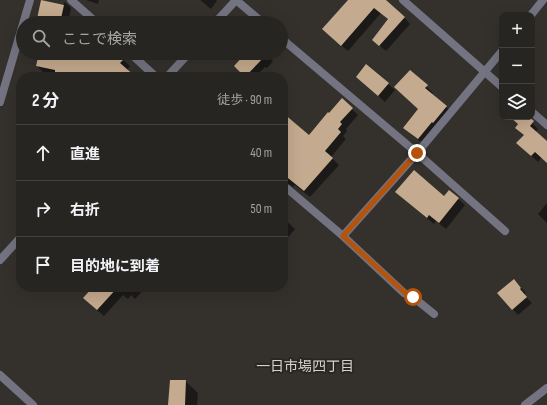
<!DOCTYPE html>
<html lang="ja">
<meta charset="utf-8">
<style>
body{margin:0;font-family:"Sofia Sans Condensed","Noto Sans JP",sans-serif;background:#2f2d2a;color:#f1f3f6}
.controls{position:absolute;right:12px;top:12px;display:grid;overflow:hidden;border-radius:8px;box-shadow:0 4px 16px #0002}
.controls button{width:36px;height:36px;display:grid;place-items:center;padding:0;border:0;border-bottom:1px solid #434240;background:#272522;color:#f1f3f6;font:20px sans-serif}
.stop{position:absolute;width:12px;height:12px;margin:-9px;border:3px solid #b45309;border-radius:50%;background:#fff}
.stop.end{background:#b45309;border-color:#fff;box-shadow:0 1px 4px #0008}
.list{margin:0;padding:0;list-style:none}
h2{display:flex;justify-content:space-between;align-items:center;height:52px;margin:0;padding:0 16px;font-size:17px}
h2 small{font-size:13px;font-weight:400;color:#a4a5a5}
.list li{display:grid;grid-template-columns:26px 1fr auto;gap:12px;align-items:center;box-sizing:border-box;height:56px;padding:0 16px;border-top:1px solid #434240}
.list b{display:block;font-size:15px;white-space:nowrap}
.list em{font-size:13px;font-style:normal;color:#a4a5a5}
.icon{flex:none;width:22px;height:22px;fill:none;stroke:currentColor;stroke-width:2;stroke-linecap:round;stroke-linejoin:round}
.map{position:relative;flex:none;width:547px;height:405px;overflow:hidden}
.search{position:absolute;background:#272522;box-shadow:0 4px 16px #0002;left:16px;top:16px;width:272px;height:44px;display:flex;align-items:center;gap:10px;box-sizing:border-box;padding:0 14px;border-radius:22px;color:#a4a5a5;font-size:15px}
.panel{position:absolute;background:#272522;box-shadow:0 4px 16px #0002;left:16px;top:72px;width:272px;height:220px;border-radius:16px}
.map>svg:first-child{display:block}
.shadow{fill:#0007}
.building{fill:#c4aa8e}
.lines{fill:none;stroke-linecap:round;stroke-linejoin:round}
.street{stroke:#747381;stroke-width:8}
.route{stroke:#b45309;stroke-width:5}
.labels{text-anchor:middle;stroke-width:4;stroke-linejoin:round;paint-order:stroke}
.neighbourhood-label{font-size:14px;fill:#d4d2d0;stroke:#2a2723}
</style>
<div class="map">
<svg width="547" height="405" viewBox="0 0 547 405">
<rect width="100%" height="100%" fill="#34312d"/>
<path class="shadow" d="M86,0H99L98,4Z
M200,0H216L217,1L211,9Z
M348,0H380L404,17L410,24L386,51L373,40L389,20L381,13L348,51L330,36Z
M65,2L71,8L68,23H42L38,19L62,6Z
M79,20L83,23H76Z
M40,53H116L130,66L127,70L135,77H56V75L44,73L37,66Z
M247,53H265L273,61L267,68L265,67L255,77H247L236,66Z
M410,71L433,93L432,95L453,113L425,145L411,134L419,109Z
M364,83L388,84L395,90L385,102Z
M352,109L358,115L346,129L347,131L343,136L346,139L331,157L339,165L310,197L295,185L293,187L291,185L287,186L284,188L283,191L285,196L283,198V114L309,136Z
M521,117H526L538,129L535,132L547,142V162L542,157L538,162L524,149L525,136L516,128Z
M449,191L465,205L446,229L436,221L434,224L403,198H444Z
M547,203V223L538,214Z
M283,218L295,229L283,243Z
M514,280L526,293L524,295L532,303L518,315L498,293Z
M94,287H146L135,299L131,295L128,299L123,295L104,316L91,305Z
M185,381L198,393L197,405H170Z"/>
<path class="building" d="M41,0L64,5L60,23H56L37,19Z
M348,0H386L405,17L379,46L372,40L388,19L374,8L341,46L322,29Z
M39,53H117L124,59L120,63L136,77H55V70L36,66Z
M246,53H268L245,77L234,66Z
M366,64L389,83L378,96L356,77Z
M410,70L428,85L425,88L447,106L433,123L432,122L418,139L403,128L418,109L394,87Z
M342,98L353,108L340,122L342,124L338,129L341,132L325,151L333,158L304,191L283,174V113L309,135L328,112L329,113Z
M510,117H529L534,121L530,126L547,141V163L535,152L531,156L516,143L524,135L515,128L518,124Z
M414,170L444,196L449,190L459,198L439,223L429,215L427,218L395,192Z
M514,279L521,288L520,289L527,297L512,310L497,293Z
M93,287H118L97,310L83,298Z
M170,380H186L185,405H168Z"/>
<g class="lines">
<path class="street" d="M71,0L97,23
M236,0L263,23
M403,0L502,87
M531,15L543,0
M215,23L236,0
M281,38L417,153L343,236
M502,51L417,153L505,231
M130,53L156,77
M167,77L189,53
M0,102L30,0
M532,112L547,125
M283,185L343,236L404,293L413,297L434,314
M0,260L21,237
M0,375L33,405
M525,405L547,388"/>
</g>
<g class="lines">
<path class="route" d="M413,297L404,292L343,236L417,153"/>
</g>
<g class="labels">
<g class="neighbourhood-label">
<text x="305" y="371">一日市場四丁目</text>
</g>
</g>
</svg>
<div class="controls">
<button>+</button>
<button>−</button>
<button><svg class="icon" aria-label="layers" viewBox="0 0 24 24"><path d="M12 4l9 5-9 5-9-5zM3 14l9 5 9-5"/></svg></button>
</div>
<div class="stop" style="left:413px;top:297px"></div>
<div class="stop end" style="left:417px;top:153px"></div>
<div class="search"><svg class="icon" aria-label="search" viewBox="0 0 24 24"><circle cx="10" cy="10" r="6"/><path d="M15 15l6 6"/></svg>ここで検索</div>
<section class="panel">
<h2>2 分<small>徒歩 · 90 m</small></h2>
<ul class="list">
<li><svg class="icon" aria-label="ahead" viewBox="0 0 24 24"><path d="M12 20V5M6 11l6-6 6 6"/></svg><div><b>直進</b></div><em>40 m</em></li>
<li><svg class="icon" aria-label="right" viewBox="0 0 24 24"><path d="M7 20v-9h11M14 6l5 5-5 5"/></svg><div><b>右折</b></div><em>50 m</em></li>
<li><svg class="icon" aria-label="arrive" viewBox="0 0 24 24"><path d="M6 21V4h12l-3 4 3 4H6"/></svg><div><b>目的地に到着</b></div></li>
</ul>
</section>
</div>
